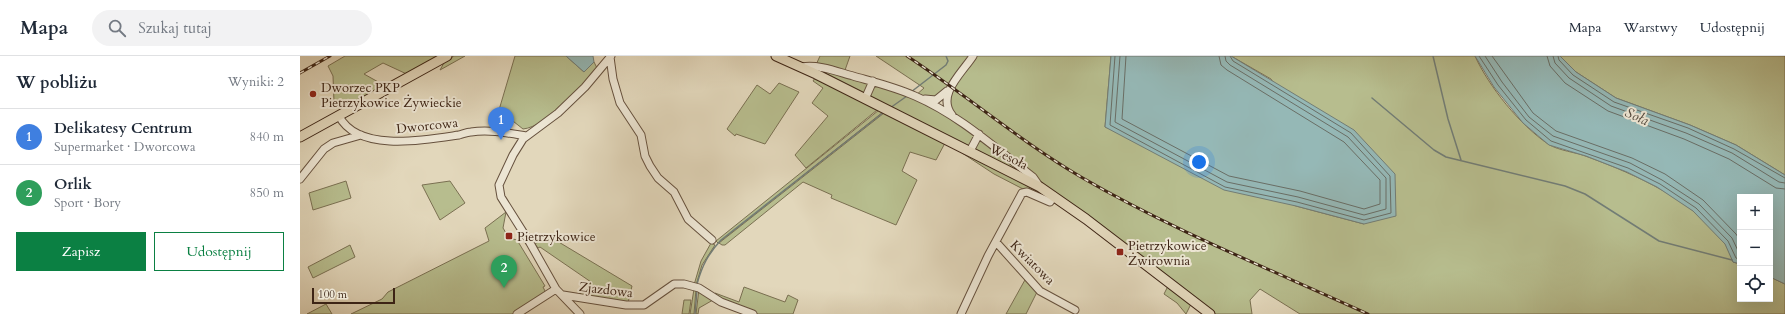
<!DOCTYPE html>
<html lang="pl">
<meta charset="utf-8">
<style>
body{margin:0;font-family:Cardo,serif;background:#f2f2f3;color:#1f2937}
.controls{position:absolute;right:12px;bottom:12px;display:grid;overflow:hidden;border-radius:0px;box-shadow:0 4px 16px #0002}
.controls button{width:36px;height:36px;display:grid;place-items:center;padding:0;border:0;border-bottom:1px solid #e0e1e3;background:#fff;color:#1f2937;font:20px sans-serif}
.scale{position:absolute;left:12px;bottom:10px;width:83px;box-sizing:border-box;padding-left:4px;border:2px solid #3d2415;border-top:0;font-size:11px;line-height:14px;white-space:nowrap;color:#3d2415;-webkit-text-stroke:3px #ece5d3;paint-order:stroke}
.you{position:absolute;left:899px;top:106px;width:14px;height:14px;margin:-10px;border:3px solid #fff;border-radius:50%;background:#1a73e8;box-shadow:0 0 0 6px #1a73e833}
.badge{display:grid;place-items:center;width:26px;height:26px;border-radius:50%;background:#0b8043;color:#fff;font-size:13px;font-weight:700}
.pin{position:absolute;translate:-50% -33px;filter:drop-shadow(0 1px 2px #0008)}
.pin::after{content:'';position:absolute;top:21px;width:14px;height:12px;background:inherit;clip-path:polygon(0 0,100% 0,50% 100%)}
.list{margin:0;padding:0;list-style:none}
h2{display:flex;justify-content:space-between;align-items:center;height:52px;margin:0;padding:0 16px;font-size:17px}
h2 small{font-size:13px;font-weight:400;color:#747a83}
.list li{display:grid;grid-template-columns:26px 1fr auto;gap:12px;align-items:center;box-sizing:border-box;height:56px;padding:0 16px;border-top:1px solid #e0e1e3}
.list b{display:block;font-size:15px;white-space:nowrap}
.list p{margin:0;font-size:13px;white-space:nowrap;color:#747a83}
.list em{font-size:13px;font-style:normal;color:#747a83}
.actions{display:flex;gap:8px;padding:12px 16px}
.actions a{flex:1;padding:9px 0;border:1px solid #0b8043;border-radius:0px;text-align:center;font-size:14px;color:#0b8043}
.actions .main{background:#0b8043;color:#fff}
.icon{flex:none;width:22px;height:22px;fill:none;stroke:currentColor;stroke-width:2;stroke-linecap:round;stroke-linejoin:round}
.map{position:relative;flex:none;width:1485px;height:258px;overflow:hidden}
header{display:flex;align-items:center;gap:24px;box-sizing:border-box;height:56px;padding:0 20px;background:#fff;border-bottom:1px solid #e0e1e3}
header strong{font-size:19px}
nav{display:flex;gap:22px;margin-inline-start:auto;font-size:14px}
.search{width:280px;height:36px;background:#f2f2f3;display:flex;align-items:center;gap:10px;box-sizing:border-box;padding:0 14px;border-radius:22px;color:#747a83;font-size:15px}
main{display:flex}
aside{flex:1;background:#fff}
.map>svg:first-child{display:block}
.green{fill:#b7bd8e;stroke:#7a7052;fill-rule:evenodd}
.water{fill:#95b8b6;stroke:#727d76}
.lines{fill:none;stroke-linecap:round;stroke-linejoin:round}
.shore{stroke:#696e66;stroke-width:1}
.stream{stroke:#727d76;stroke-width:1.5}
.minor-casing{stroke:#66513e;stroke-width:9}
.major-casing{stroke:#3d2415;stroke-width:11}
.minor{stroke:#ece5d3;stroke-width:7}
.major{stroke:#e2d7bb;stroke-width:9}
.rail-casing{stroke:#3d2415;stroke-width:3}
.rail{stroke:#ece5d3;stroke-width:1.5;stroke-dasharray:4.5;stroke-linecap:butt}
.poi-dot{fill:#8f2418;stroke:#ece5d3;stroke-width:1.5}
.labels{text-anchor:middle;stroke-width:4;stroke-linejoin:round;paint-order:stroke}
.poi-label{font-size:13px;fill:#3d2415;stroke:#ece5d3;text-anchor:start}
.street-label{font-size:13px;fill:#3d2415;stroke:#ece5d3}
.water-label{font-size:14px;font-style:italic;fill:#53493d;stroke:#ece5d3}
</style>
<header>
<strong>Mapa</strong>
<div class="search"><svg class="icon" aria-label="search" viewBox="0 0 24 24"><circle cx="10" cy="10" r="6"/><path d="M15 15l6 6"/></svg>Szukaj tutaj</div>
<nav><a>Mapa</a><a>Warstwy</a><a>Udostępnij</a></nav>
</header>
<main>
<aside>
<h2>W pobliżu<small>Wyniki: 2</small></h2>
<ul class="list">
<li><span class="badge" style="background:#3f7fe0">1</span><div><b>Delikatesy Centrum</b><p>Supermarket · Dworcowa</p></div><em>840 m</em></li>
<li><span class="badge" style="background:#2e9e5b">2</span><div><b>Orlik</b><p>Sport · Bory</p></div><em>850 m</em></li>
</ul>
<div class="actions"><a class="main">Zapisz</a><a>Udostępnij</a></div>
</aside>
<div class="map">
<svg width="1485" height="258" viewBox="0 0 1485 258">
<rect width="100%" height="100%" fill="#e2d7bb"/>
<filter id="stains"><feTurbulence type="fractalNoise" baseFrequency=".005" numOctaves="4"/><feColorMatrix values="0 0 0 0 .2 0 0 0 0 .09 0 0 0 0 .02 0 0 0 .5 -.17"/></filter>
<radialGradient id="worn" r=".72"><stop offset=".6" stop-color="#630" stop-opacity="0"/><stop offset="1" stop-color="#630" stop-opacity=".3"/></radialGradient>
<path class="green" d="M45,0H142L111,20L83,7L64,18L89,32L50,53L45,45L40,44L34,46L33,20L28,10Z
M154,0H165L140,14L145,5Z
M215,0H266L284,16L294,6L297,12C282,30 246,71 223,73L199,54Z
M520,0H550L544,17L615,40L624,32L576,0H673L662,17H665L677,0H811L805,71L996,150L1064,168L971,23L931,0H1175C1189,31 1220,69 1248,88C1259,95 1276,96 1288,101C1337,119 1393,144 1425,187C1429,193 1431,200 1433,206L1440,208V243H1470V221L1485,228V258H1000L960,233L950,244L952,258H910L754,140L502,12L515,11ZM643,40L651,60L623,43Z
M1260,0H1485V119L1436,89L1390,69L1316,42L1276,16Z
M515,22L577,54L506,112L495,99L528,60L512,47L523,32L513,25Z
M479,27L499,36L465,88L436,78L435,80L427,73L457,29L470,38Z
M579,54L583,56L432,176L418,187L416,185Z
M584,57L645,87L636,104L610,96L602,115L617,124L596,169L531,142L532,139L503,126L425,189H422L419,187Z
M650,89L749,141V142L723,133L694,118Z
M46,125L51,142L13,154L9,137Z
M150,125L165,147L140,164L122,129Z
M206,156L203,172L209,182L217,184L245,230L243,231L246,237L214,258H51L82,243L88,236L189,185L185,172Z
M247,179L332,230L328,247L278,240L291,226L240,191L238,192L235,188Z
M411,187L415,189L402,209L396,229H394L401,205Z
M50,189L55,201L13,222L8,211Z
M726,222L738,234L726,258H706Z
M868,230L891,248L886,258L877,247L864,238Z
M444,231L485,246L488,239L498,244L493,258H458L422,245L414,239L415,237L439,246Z
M394,233H396L394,258H390Z
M399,233L413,244L399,252L398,258H396Z
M384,244H391L389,258H382Z
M26,248L32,258H7Z"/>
<path class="water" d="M266,0H293L294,6L284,16Z
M811,0H931L1054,74L1095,118L1096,160L1064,168L996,150L924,134L805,71Z
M1175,0H1260L1276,16L1316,42L1390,69L1436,89L1485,119V228L1470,221V141H1440V208L1433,206L1425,188L1393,155L1357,131L1327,116L1286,100L1249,89L1223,67L1194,31Z"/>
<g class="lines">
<path class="shore" d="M815,0L810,69L925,131L997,146L1064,164L1091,157L1090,120L1051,77L933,5L930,0
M820,0L815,66L927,126L998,141L1064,159L1086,153V122L1048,81L930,9L926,5L925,0
M826,0L822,63L929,120L1000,135L1064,153L1080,148V124L1044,86L927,14L921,9L919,0
M1179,0L1198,29L1226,64L1251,85L1328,112L1360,128L1396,152L1428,185L1436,202L1440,204
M1185,0L1202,26L1229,61L1253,80L1330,107L1362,124L1399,148L1432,182L1440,199
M1192,0L1233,57L1256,75L1332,102L1365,118L1403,144L1436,178L1440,184
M1247,0L1250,10L1265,27L1308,55L1384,83L1429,103L1476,132L1485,133
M1253,0L1255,7L1269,22L1311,50L1386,77L1432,97L1479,126L1485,127
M1258,0L1259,4L1273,19L1314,46L1388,72L1434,93L1485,122"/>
<path class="stream" d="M1133,0L1148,63L1161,104
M611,36L646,9L648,5L646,0
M1072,42L1134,94L1146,101L1265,130L1285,138L1359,185L1432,204
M590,52L607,40
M397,228C402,210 408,198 421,184L584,56
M395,258L397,234"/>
<g class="minor-casing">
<path id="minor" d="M310,1L313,23L320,47L341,79L345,100L350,110L358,122L374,136L388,163L412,184
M502,11C518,8 538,16 553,20C574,26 595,31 615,40C659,59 695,92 733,121L740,131
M565,43L573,25
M625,43L636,44L647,35
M652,59C636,39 662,17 673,0
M39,60C58,97 126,84 159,79C163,78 167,76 171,76C189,73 208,77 226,80
M670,95L679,78
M0,123L24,93L33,87L61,79
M696,186L740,235L775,254
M263,239L326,249H344L374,228H384L399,232L421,246L453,258
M217,258L256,233
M280,258L256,233L230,187L201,141L199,129L213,99L223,83L258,57L285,31L311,0
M661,258L688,200L722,137L727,136L750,146L754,140"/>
</g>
<g class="major-casing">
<path id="major" d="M476,0L516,18L740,131L786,163L910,258
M0,81L147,0"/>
</g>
<use href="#minor" class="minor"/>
<use href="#major" class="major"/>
<g class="rail-casing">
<path id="rail" d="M607,0C666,39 720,85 781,121C872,174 972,214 1068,258
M0,17L30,0"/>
</g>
<use href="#rail" class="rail"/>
</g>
<g class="poi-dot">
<circle cx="13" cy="38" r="4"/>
<rect x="205" y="176" width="8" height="8" rx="2"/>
<rect x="816" y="192" width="8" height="8" rx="2"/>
</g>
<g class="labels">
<g class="poi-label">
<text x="21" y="36">Dworzec PKP<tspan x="21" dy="15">Pietrzykowice Żywieckie</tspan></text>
<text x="217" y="185">Pietrzykowice</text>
<text x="828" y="194">Pietrzykowice<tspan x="828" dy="15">Żwirownia</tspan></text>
</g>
<g class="street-label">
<text transform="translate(127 69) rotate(-6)" y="5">Dworcowa</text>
<text transform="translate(709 100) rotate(27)" y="5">Wesoła</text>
<text transform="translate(733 206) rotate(45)" y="5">Kwiatowa</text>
<text transform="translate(306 233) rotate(7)" y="5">Zjazdowa</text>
</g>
<g class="water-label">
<text transform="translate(1337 60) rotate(24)" y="5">Soła</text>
</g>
</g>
<rect width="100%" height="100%" filter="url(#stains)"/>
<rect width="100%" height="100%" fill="url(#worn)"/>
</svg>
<div class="controls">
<button>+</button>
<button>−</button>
<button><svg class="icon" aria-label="locate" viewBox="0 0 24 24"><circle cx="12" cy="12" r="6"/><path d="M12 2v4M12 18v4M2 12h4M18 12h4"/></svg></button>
</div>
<div class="scale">100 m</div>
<div class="you"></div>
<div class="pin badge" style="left:201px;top:84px;background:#3f7fe0">1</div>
<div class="pin badge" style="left:204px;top:232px;background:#2e9e5b">2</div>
</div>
</main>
